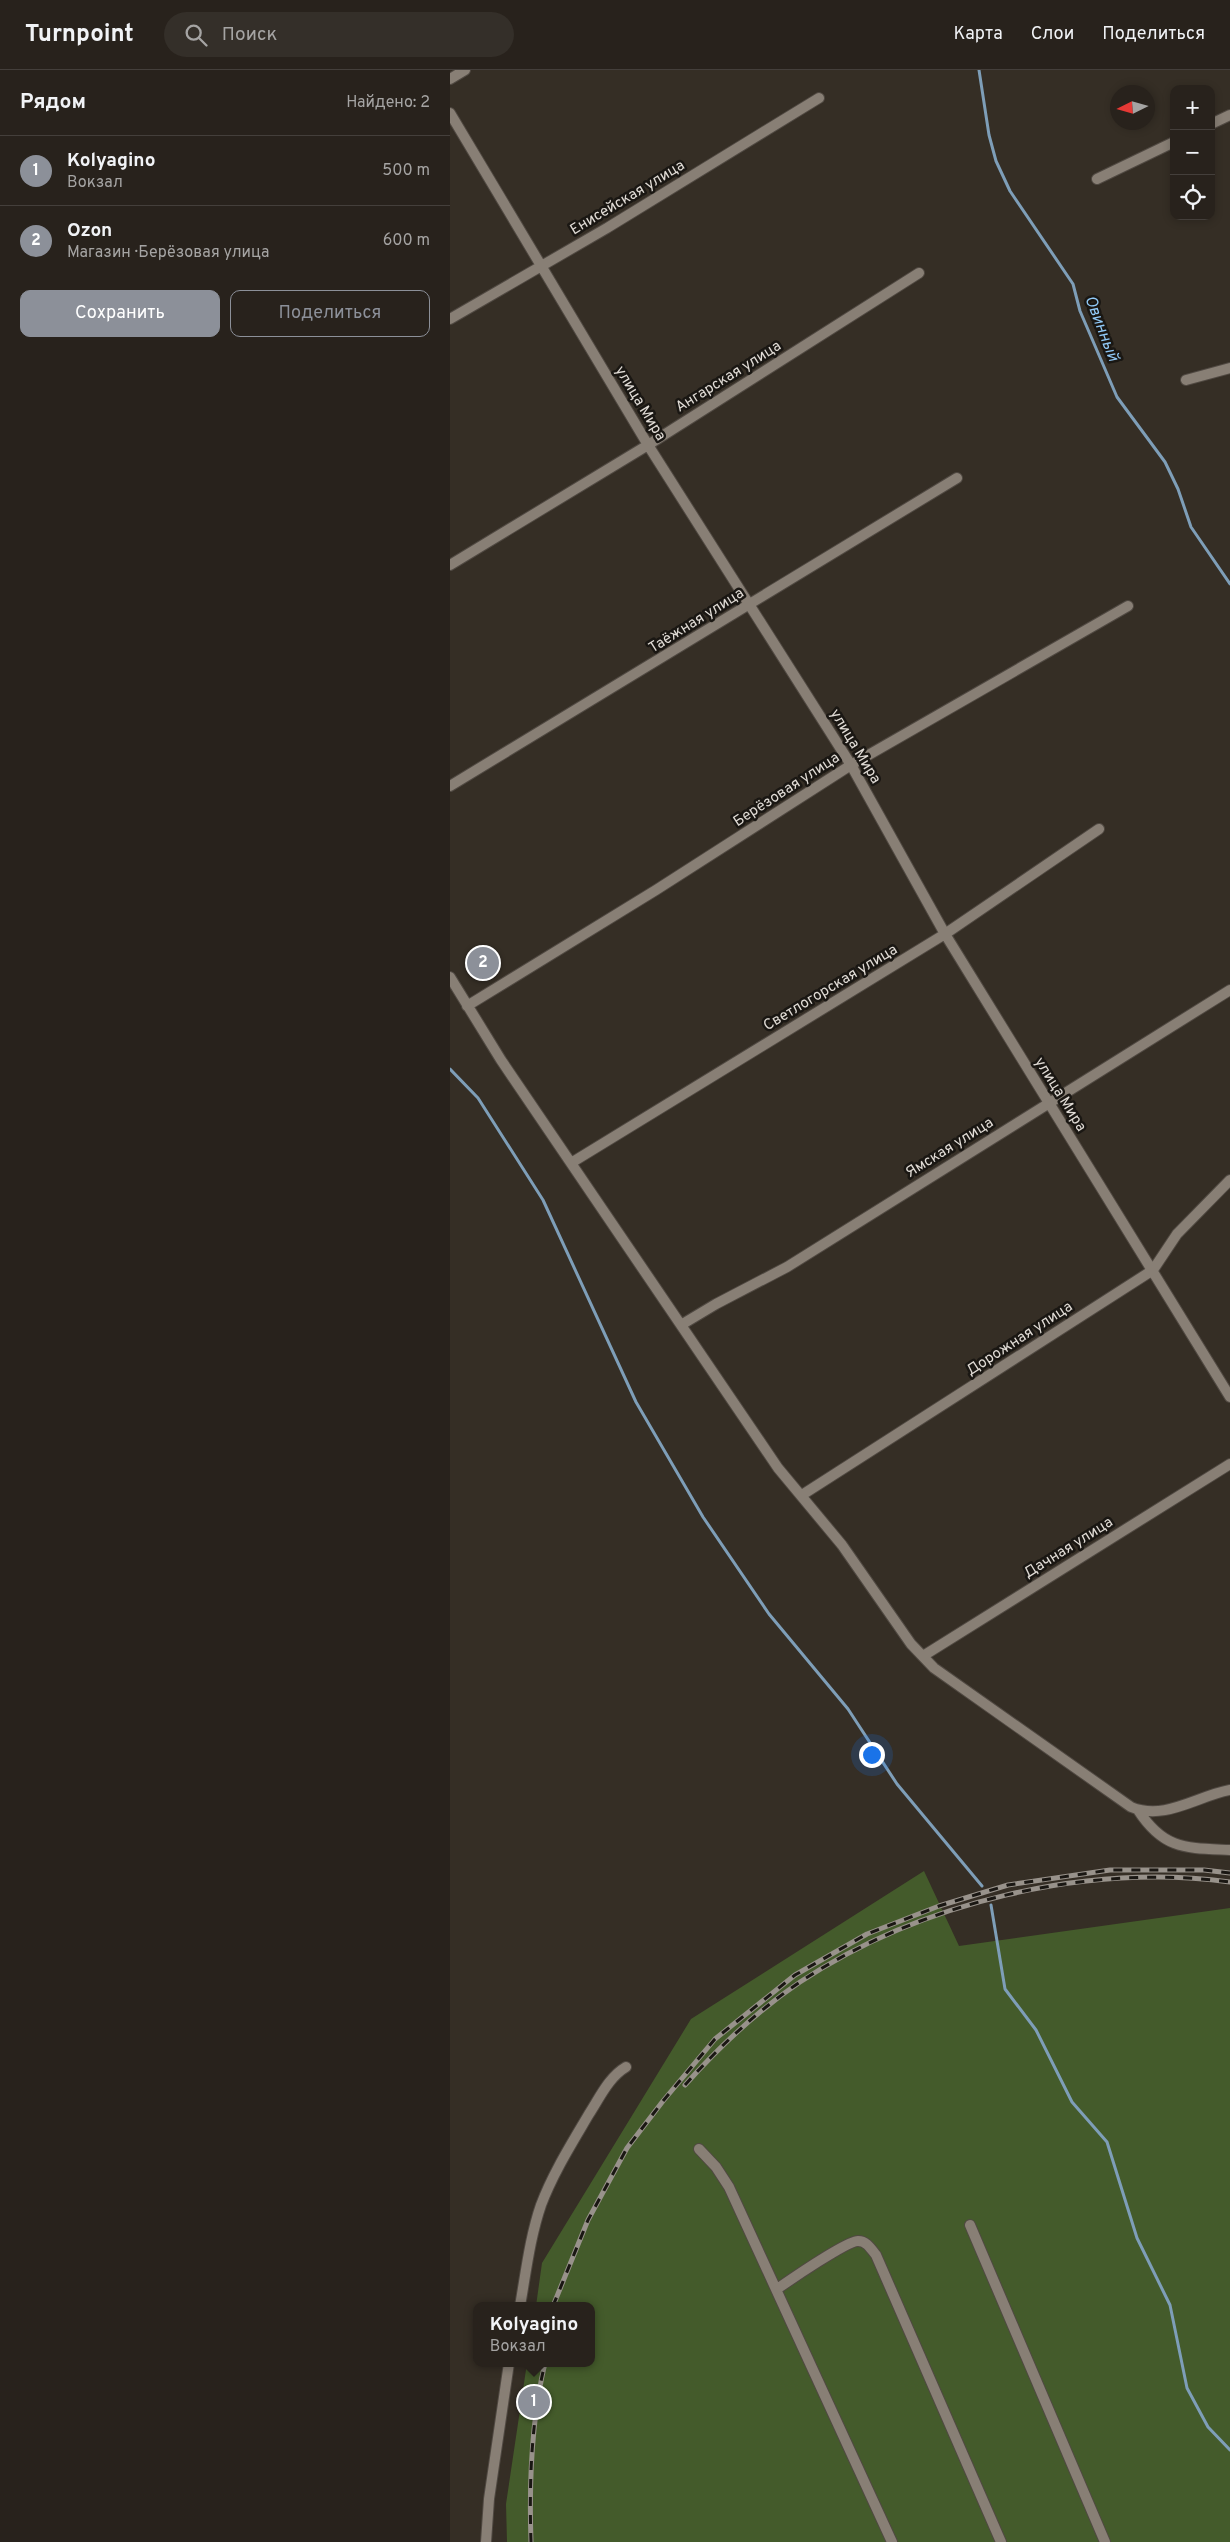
<!DOCTYPE html>
<html lang="ru">
<meta charset="utf-8">
<style>
body{margin:0;font-family:Overpass,sans-serif;background:#342f29;color:#f1f3f6}
.controls{position:absolute;right:15px;top:15px;display:grid;overflow:hidden;border-radius:10px;box-shadow:0 2px 8px #0003}
.controls button{width:45px;height:45px;display:grid;place-items:center;padding:0;border:0;border-bottom:1px solid #443f3b;background:#28221c;color:#f1f3f6;font:25px sans-serif}
.compass{position:absolute;left:660px;top:15px;width:45px;height:45px;border-radius:50%;background:#28221c;box-shadow:0 2px 8px #0003;rotate:265deg}
.you{position:absolute;left:421px;top:1684px;width:18px;height:18px;margin:-12px;border:4px solid #fff;border-radius:50%;background:#1a73e8;box-shadow:0 0 0 8px #1a73e833}
.badge{display:grid;place-items:center;width:32px;height:32px;border-radius:50%;background:#8c9099;color:#fff;font-size:16px;font-weight:700}
.pin{position:absolute;translate:-50% -50%;border:2px solid #fff;box-shadow:0 1px 5px #0006}
.popup{position:absolute;left:23px;top:2232px;width:122px;height:65px;box-sizing:border-box;display:grid;place-content:center;border-radius:10px;background:#28221c;filter:drop-shadow(0 1px 4px #0005);font-size:16px;white-space:nowrap;color:#a5a4a3}
.popup b{font-size:19px;color:#f1f3f6}
.popup::after{content:'';position:absolute;left:50%;top:100%;margin-left:-10px;border:10px solid transparent;border-top-color:#28221c}
.list{margin:0;padding:0;list-style:none}
h2{display:flex;justify-content:space-between;align-items:center;height:65px;margin:0;padding:0 20px;font-size:21px}
h2 small{font-size:16px;font-weight:400;color:#a5a4a3}
.list li{display:grid;grid-template-columns:32px 1fr auto;gap:15px;align-items:center;box-sizing:border-box;height:70px;padding:0 20px;border-top:1px solid #443f3b}
.list b{display:block;font-size:19px;white-space:nowrap}
.list p{margin:0;font-size:16px;white-space:nowrap;color:#a5a4a3}
.list em{font-size:16px;font-style:normal;color:#a5a4a3}
.actions{display:flex;gap:10px;padding:15px 20px}
.actions a{flex:1;padding:11px 0;border:1px solid #8c9099;border-radius:10px;text-align:center;font-size:18px;color:#8c9099}
.actions .main{background:#8c9099;color:#fff}
.icon{flex:none;width:28px;height:28px;fill:none;stroke:currentColor;stroke-width:2;stroke-linecap:round;stroke-linejoin:round}
.map{position:relative;flex:none;width:780px;height:2472px;overflow:hidden}
header{display:flex;align-items:center;gap:30px;box-sizing:border-box;height:70px;padding:0 25px;background:#28221c;border-bottom:1px solid #443f3b}
header strong{font-size:24px}
nav{display:flex;gap:28px;margin-inline-start:auto;font-size:18px}
.search{width:350px;height:45px;background:#342f29;display:flex;align-items:center;gap:12px;box-sizing:border-box;padding:0 18px;border-radius:28px;color:#a5a4a3;font-size:19px}
main{display:flex}
aside{flex:1;background:#28221c}
.map>svg:first-child{display:block}
.green{fill:#445b2b}
.lines{fill:none;stroke-linecap:round;stroke-linejoin:round}
.stream{stroke:#7e9eb8;stroke-width:3}
.minor-casing{stroke:#504942;stroke-width:12}
.minor{stroke:#887f75;stroke-width:10}
.rail-casing{stroke:#98928b;stroke-width:5}
.rail{stroke:#1a1713;stroke-width:3;stroke-dasharray:9;stroke-linecap:butt}
.labels{text-anchor:middle;stroke-width:5;stroke-linejoin:round;paint-order:stroke}
.street-label{font-size:15px;fill:#e1dcd6;stroke:#1a1713}
.water-label{font-size:16px;font-style:italic;fill:#91c9f7;stroke:#1a1713}
</style>
<header>
<strong>Turnpoint</strong>
<div class="search"><svg class="icon" aria-label="search" viewBox="0 0 24 24"><circle cx="10" cy="10" r="6"/><path d="M15 15l6 6"/></svg>Поиск</div>
<nav><a>Карта</a><a>Слои</a><a>Поделиться</a></nav>
</header>
<main>
<aside>
<h2>Рядом<small>Найдено: 2</small></h2>
<ul class="list">
<li><span class="badge">1</span><div><b>Kolyagino</b><p>Вокзал</p></div><em>500 m</em></li>
<li><span class="badge">2</span><div><b>Ozon</b><p>Магазин · Берёзовая улица</p></div><em>600 m</em></li>
</ul>
<div class="actions"><a class="main">Сохранить</a><a>Поделиться</a></div>
</aside>
<div class="map">
<svg width="780" height="2472" viewBox="0 0 780 2472">
<rect width="100%" height="100%" fill="#352e25"/>
<path class="green" d="M474,1801L509,1876L780,1838V2472H57L56,2434L77,2293H142V2236H86L92,2193L241,1949Z"/>
<g class="lines">
<path class="stream" d="M529,0L539,65L546,91L560,121L623,214L630,241L667,327L715,392L728,419L741,457L780,514
M0,999L28,1028L93,1130L186,1332L253,1447L319,1544L398,1639L447,1714L532,1816
M541,1835L555,1919L586,1960L622,2032L657,2072L687,2168L720,2235L737,2318L758,2357L780,2380"/>
<g class="minor-casing">
<path id="minor" d="M0,9L15,0
M0,43L198,375L401,695L495,864L780,1327
M761,54L780,45
M647,109L724,72
M0,249L157,158L369,28
M736,310L780,298
M0,495L198,375L469,203
M0,716L507,408
M0,907L51,990L328,1398L392,1475L461,1574L484,1598L681,1737C715,1751 747,1726 780,1720
M17,936L206,820L401,695L678,536
M121,1093L495,864L649,759
M231,1255L266,1234L337,1197L780,920
M352,1425L703,1200L727,1164L780,1110
M473,1586L780,1394
M688,1740C714,1780 736,1778 780,1780
M249,2079L266,2097L279,2117L442,2472
M520,2155L655,2472
M327,2219C340,2210 397,2171 408,2171C417,2171 421,2179 426,2185L551,2472
M70,2236C76,2202 80,2167 91,2135C103,2103 122,2073 139,2044C150,2027 159,2007 176,1997
M36,2472L39,2429L59,2293"/>
</g>
<use href="#minor" class="minor"/>
<g class="rail-casing">
<path id="rail" d="M235,2015C269,1977 307,1941 350,1912C471,1832 637,1793 780,1812
M103,2236L138,2150L177,2078L213,2031L265,1969L345,1905L417,1864L489,1836L558,1815L660,1800H754L780,1803
M81,2472C79,2413 81,2351 95,2293"/>
</g>
<use href="#rail" class="rail"/>
</g>
<g class="labels">
<g class="street-label">
<text transform="translate(177 127) rotate(-31)" y="5">Енисейская улица</text>
<text transform="translate(278 306) rotate(-32)" y="5">Ангарская улица</text>
<text transform="translate(191 333) rotate(59)" y="5">улица Мира</text>
<text transform="translate(246 550) rotate(-32)" y="5">Таёжная улица</text>
<text transform="translate(406 676) rotate(59)" y="5">улица Мира</text>
<text transform="translate(336 719) rotate(-33)" y="5">Берёзовая улица</text>
<text transform="translate(380 917) rotate(-31)" y="5">Светлогорская улица</text>
<text transform="translate(611 1024) rotate(58)" y="5">улица Мира</text>
<text transform="translate(499 1077) rotate(-32)" y="5">Ямская улица</text>
<text transform="translate(569 1268) rotate(-33)" y="5">Дорожная улица</text>
<text transform="translate(618 1477) rotate(-32)" y="5">Дачная улица</text>
</g>
<g class="water-label">
<text transform="translate(653 258) rotate(69)" y="6">Овинный</text>
</g>
</g>
</svg>
<div class="controls">
<button>+</button>
<button>−</button>
<button><svg class="icon" aria-label="locate" viewBox="0 0 24 24"><circle cx="12" cy="12" r="6"/><path d="M12 2v4M12 18v4M2 12h4M18 12h4"/></svg></button>
</div>
<svg class="compass" viewBox="-18 -18 36 36"><path d="M0-13l5 13h-10z" fill="#e53935"/><path d="M0 13l5-13h-10z" fill="#a5a4a3"/></svg>
<div class="you"></div>
<div class="pin badge" style="left:84px;top:2332px">1</div>
<div class="popup"><b>Kolyagino</b>Вокзал</div>
<div class="pin badge" style="left:33px;top:893px">2</div>
</div>
</main>
